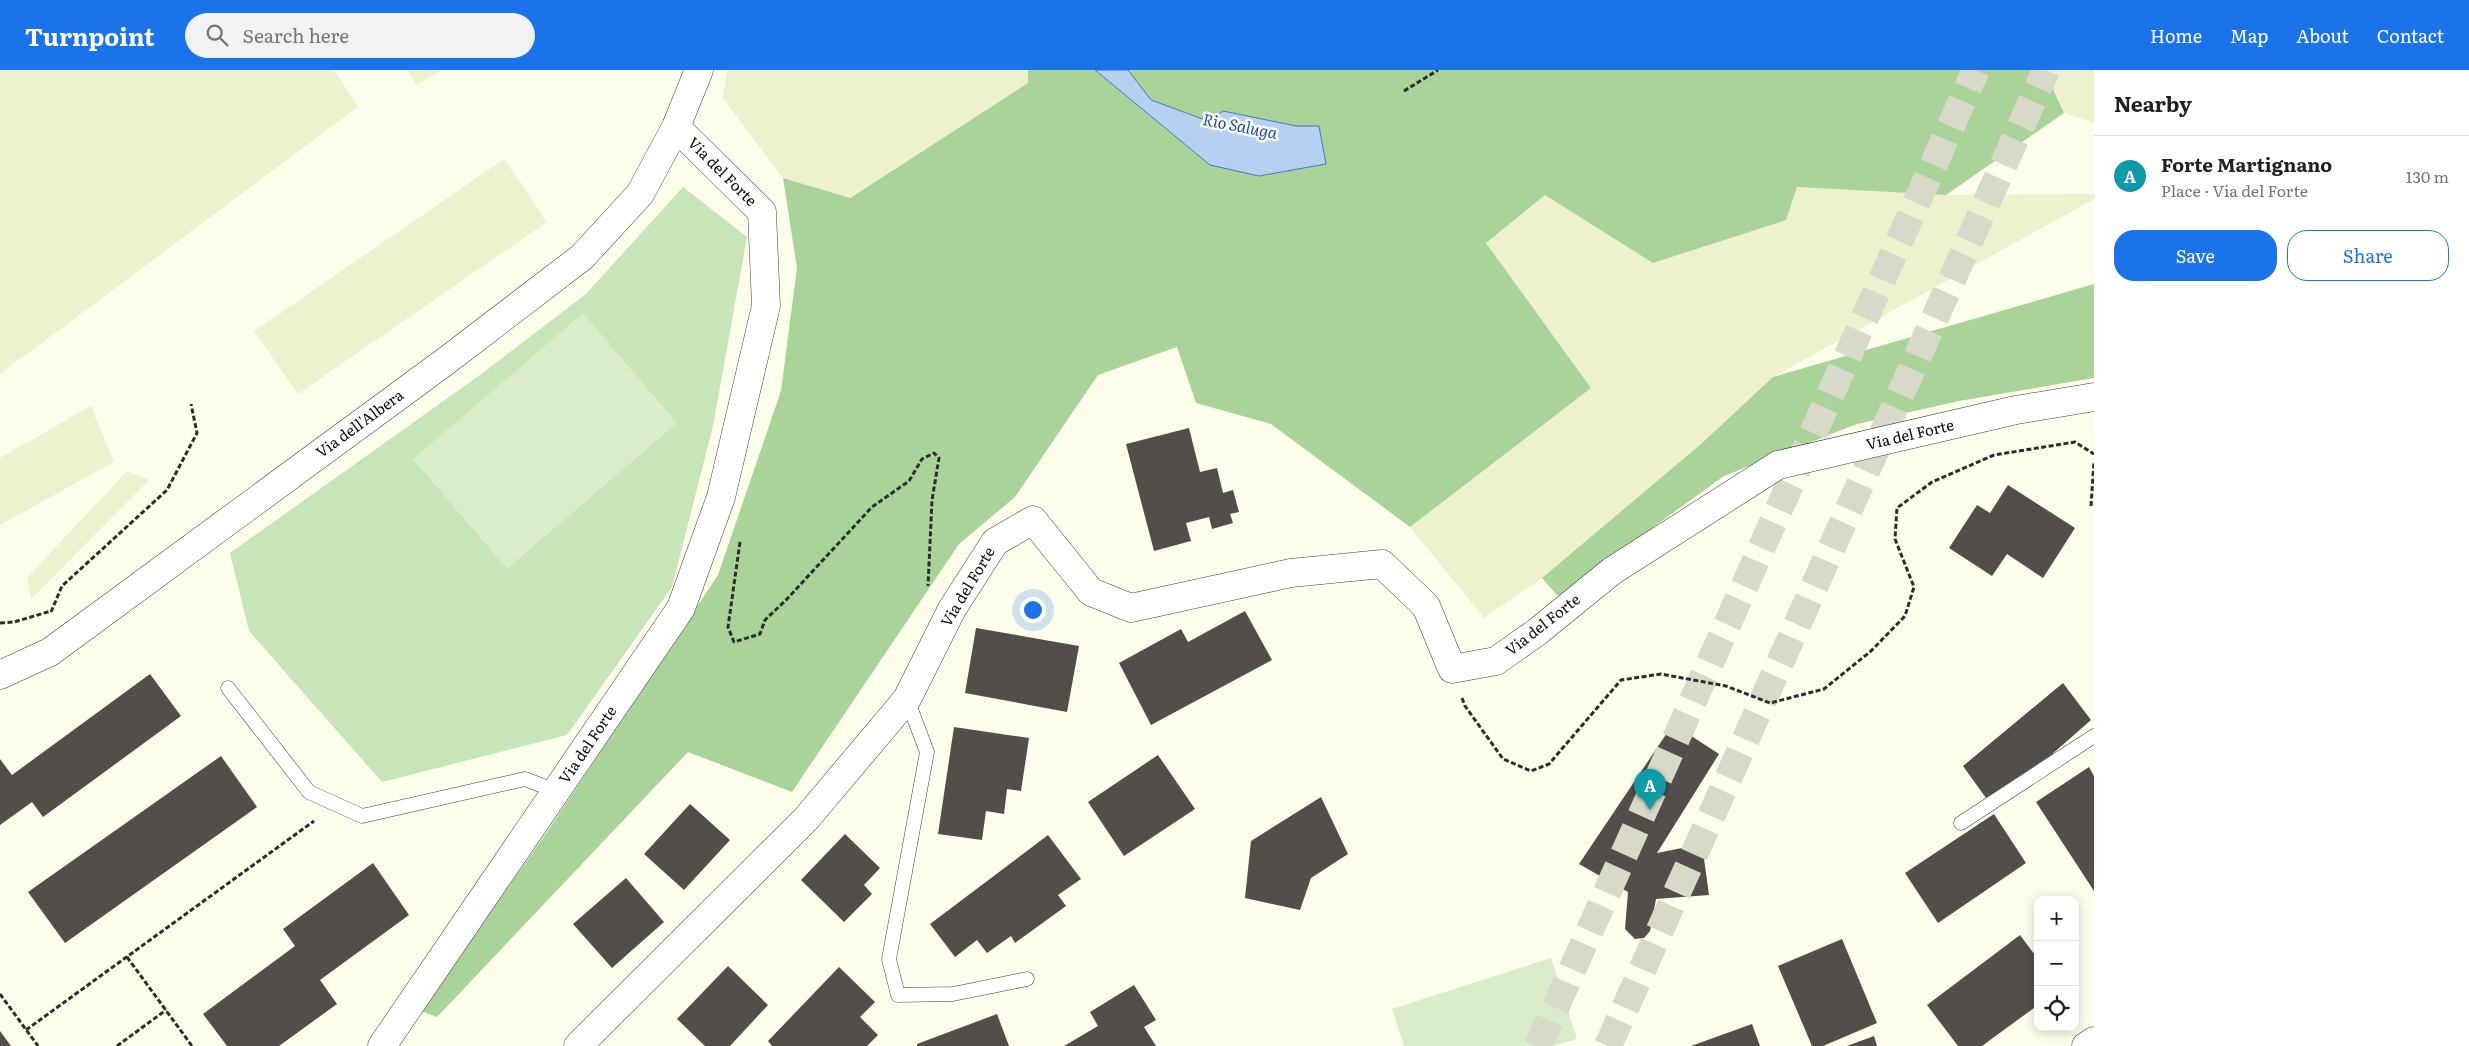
<!DOCTYPE html>
<meta charset="utf-8">
<style>
body{margin:0;font-family:Literata,serif;background:#f2f2f2;color:#202124}
.controls{position:absolute;right:15px;bottom:15px;display:grid;overflow:hidden;border-radius:10px;box-shadow:0 2px 12px #0003}
.controls button{width:45px;height:45px;display:grid;place-items:center;padding:0;border:0;border-bottom:1px solid #e0e0e0;background:#fff;color:#202124;font:25px sans-serif}
.you{position:absolute;left:1032px;top:539px;width:18px;height:18px;margin:-12px;border:4px solid #fff;border-radius:50%;background:#1a73e8;box-shadow:0 0 0 8px #1a73e833}
.badge{display:grid;place-items:center;width:32px;height:32px;border-radius:50%;background:#1a73e8;color:#fff;font-size:16px;font-weight:700}
.pin{position:absolute;translate:-50% -41px;filter:drop-shadow(0 1px 2px #0008)}
.pin::after{content:'';position:absolute;top:26px;width:18px;height:15px;background:inherit;clip-path:polygon(0 0,100% 0,50% 100%)}
.list{margin:0;padding:0;list-style:none}
h2{display:flex;justify-content:space-between;align-items:center;height:65px;margin:0;padding:0 20px;font-size:21px}
h2 small{font-size:16px;font-weight:400;color:#757577}
.list li{display:grid;grid-template-columns:32px 1fr auto;gap:15px;align-items:center;box-sizing:border-box;height:80px;padding:0 20px;border-top:1px solid #e0e0e0}
.list b{display:block;font-size:19px;white-space:nowrap}
.list p{margin:0;font-size:16px;white-space:nowrap;color:#757577}
.list em{font-size:16px;font-style:normal;color:#757577}
.actions{display:flex;gap:10px;padding:15px 20px}
.actions a{flex:1;padding:11px 0;border:1px solid #1a73e8;border-radius:20px;text-align:center;font-size:18px;color:#1a73e8}
.actions .main{background:#1a73e8;color:#fff}
.icon{flex:none;width:28px;height:28px;fill:none;stroke:currentColor;stroke-width:2;stroke-linecap:round;stroke-linejoin:round}
.map{position:relative;flex:none;width:2094px;height:976px;overflow:hidden}
header{display:flex;align-items:center;gap:30px;box-sizing:border-box;height:70px;padding:0 25px;background:#1a73e8;color:#fff}
header strong{font-size:24px}
nav{display:flex;gap:28px;margin-inline-start:auto;font-size:18px}
.search{width:350px;height:45px;background:#f2f2f2;display:flex;align-items:center;gap:12px;box-sizing:border-box;padding:0 18px;border-radius:28px;color:#757577;font-size:19px}
main{display:flex}
aside{flex:1;background:#fff}
.map>svg:first-child{display:block}
.farmland{fill:#eef1ce}
.green{fill:#c8e4b9}
.forest{fill:#aad39a}
.pitch{fill:#daecca}
.water{fill:#b5d0f0;stroke:#4379c0}
.building{fill:#534e49}
.lines{fill:none;stroke-linecap:round;stroke-linejoin:round}
.trunk-tunnel{stroke:#d9d9ca;stroke-width:28;stroke-dasharray:28 14;stroke-linecap:butt}
.service-casing{stroke:#3e3e3e;stroke-width:15}
.minor-casing{stroke:#3e3e3e;stroke-width:29}
.tertiary-casing{stroke:#3e3e3e;stroke-width:29}
.path{stroke:#2d2d2d;stroke-width:3;stroke-dasharray:5 2.5;stroke-linecap:butt}
.service{stroke:#fff;stroke-width:14}
.minor{stroke:#fff;stroke-width:28}
.tertiary{stroke:#fff;stroke-width:28}
.labels{text-anchor:middle;stroke-width:5;stroke-linejoin:round;paint-order:stroke}
.street-label{font-size:15px;fill:#0b0b0b;stroke:#fff}
.water-label{font-size:16px;font-style:italic;fill:#214d91;stroke:#fff}
</style>
<header>
<strong>Turnpoint</strong>
<div class="search"><svg class="icon" aria-label="search" viewBox="0 0 24 24"><circle cx="10" cy="10" r="6"/><path d="M15 15l6 6"/></svg>Search here</div>
<nav><a>Home</a><a>Map</a><a>About</a><a>Contact</a></nav>
</header>
<main>
<div class="map">
<svg width="2094" height="976" viewBox="0 0 2094 976">
<rect width="100%" height="100%" fill="#fdfdec"/>
<path class="farmland" d="M0,0H334L358,37L0,304Z
M407,0H442L417,15Z
M727,0H1028V13L849,128L783,108L723,28Z
M2044,0H2094V53L2064,43Z
M504,89L547,152L298,324L254,261Z
M1797,117L1946,125L2094,124V129L1773,307L1701,374L1542,508L1484,548L1410,457L1591,318L1486,173L1545,125L1585,149Z
M91,336L114,392L0,455V388Z
M127,401L149,410L31,529L27,508Z"/>
<path class="green" d="M683,117L747,167L713,356L672,517L567,665L382,712L249,561L230,483L480,305L586,224Z"/>
<path class="forest" d="M1028,0H1095L1210,95L1326,94L1319,56H1296L1223,41L1208,51L1151,30L1128,0H2044L2064,43L1946,125L1797,117L1786,150L1653,193L1545,125L1486,173L1591,318L1410,457L1271,354L1196,333L1177,277L1098,305L1015,427L959,474L792,722L688,682L437,947L421,941L547,762L718,505L781,321L797,198L783,108L850,128L1028,13Z
M2094,214V308L1959,331L1857,354L1724,406L1558,526L1542,508L1701,374L1773,307Z"/>
<path class="pitch" d="M583,243L677,353L507,499L413,389Z
M1551,888L1577,969L1553,976H1404L1392,939Z"/>
<path class="water" d="M1095,0H1128L1151,30L1208,51L1223,41L1296,56H1319L1326,94L1259,106L1210,95Z"/>
<path class="building" d="M1189,358L1200,402L1217,398L1223,423L1233,420L1239,442L1230,444L1233,453L1212,459L1209,447L1186,453L1191,471L1154,481L1126,374Z
M2008,415L2075,458L2043,508L2007,484L1992,506L1949,478L1977,435L1990,443Z
M1245,541L1272,590L1151,655L1119,593L1181,559L1188,572Z
M976,558L1079,576L1067,642L965,623Z
M150,604L181,646L43,747L32,732L0,755V689L12,705Z
M2063,613L2091,650L2050,686L1986,728L1963,696Z
M1673,654L1719,684L1657,783L1702,774L1709,825L1656,829L1650,861L1644,868L1635,869L1625,859L1628,822L1579,794Z
M954,657L1029,668L1021,721L1007,719L1004,744L986,741L982,770L938,764Z
M1158,685L1195,739L1124,786L1088,732Z
M221,686L257,737L65,873L28,822Z
M2089,697L2094,706V821L2036,732Z
M1321,727L1348,784L1311,808L1300,840L1245,828L1251,771Z
M690,734L730,770L684,820L644,784Z
M1994,744L2026,793L1938,853L1905,803Z
M845,764L880,798L864,815L872,824L844,852L801,810Z
M1048,765L1081,809L1058,825L1066,836L1015,873L1011,866L987,883L977,870L955,887L930,854Z
M373,793L409,845L320,910L337,934L279,976H227L203,944L295,876L283,859Z
M626,808L664,852L612,898L573,854Z
M2020,865L2038,889V935L1982,976H1958L1927,935Z
M1842,869L1877,953L1823,976H1812L1778,896Z
M728,896L768,935L730,976H705L677,949Z
M839,897L875,932L860,947L878,965L867,976H772L768,971Z
M1134,915L1156,950L1144,957L1156,976H1064L1098,956L1090,942Z
M997,944L1009,976H917V974Z
M1752,954L1760,976H1691Z
M0,961L11,976H0Z
M1874,966L1877,976H1847Z"/>
<g class="lines">
<path class="trunk-tunnel" d="M1538,976L1976,0
M1608,976L2046,0"/>
<g class="service-casing">
<path id="service" d="M228,618L309,722L362,746L525,709L556,721
M907,629L927,682L889,889L898,925L953,924L1027,909
M1961,753L2094,666"/>
</g>
<g class="minor-casing">
<path id="minor" d="M382,976L681,538L721,427L766,236L762,142L676,57
M578,976L806,749L907,629L952,539L995,472L1033,450L1091,522L1131,538L1291,503L1382,494L1426,536L1452,599L1496,591L1537,562L1612,501L1778,395L2016,340L2094,327
M2086,976L2094,971"/>
</g>
<g class="tertiary-casing">
<path id="tertiary" d="M0,605L50,582L446,291L582,187L640,124L676,57L699,0"/>
</g>
<path class="path" d="M1404,21L1438,0
M2091,436L2094,391
M740,472L728,557L734,572L760,564L765,550L786,530L872,437L909,411L922,389L934,383L939,388L932,430L928,516
M51,542L62,516L167,420L197,363L191,334
M0,553L14,552L51,541
M1462,628L1465,636L1503,689L1531,701L1549,694L1621,610L1661,604L1726,616L1770,633L1824,619L1871,581L1905,546L1914,517L1895,469L1897,438L1932,412L1994,385L2075,372L2094,384
M127,887L192,976
M0,924L38,976
M26,960L314,751
M117,976L166,940"/>
<use href="#service" class="service"/>
<use href="#minor" class="minor"/>
<use href="#tertiary" class="tertiary"/>
</g>
<g class="labels">
<g class="street-label">
<text transform="translate(722 102) rotate(45)" y="5">Via del Forte</text>
<text transform="translate(360 354) rotate(-36)" y="5">Via dell'Albera</text>
<text transform="translate(1910 365) rotate(-13)" y="5">Via del Forte</text>
<text transform="translate(968 517) rotate(-59)" y="5">Via del Forte</text>
<text transform="translate(1543 555) rotate(-38)" y="5">Via del Forte</text>
<text transform="translate(588 675) rotate(-56)" y="5">Via del Forte</text>
</g>
<g class="water-label">
<text transform="translate(1240 56) rotate(11)" y="6">Rio Saluga</text>
</g>
</g>
</svg>
<div class="controls">
<button>+</button>
<button>−</button>
<button><svg class="icon" aria-label="locate" viewBox="0 0 24 24"><circle cx="12" cy="12" r="6"/><path d="M12 2v4M12 18v4M2 12h4M18 12h4"/></svg></button>
</div>
<div class="you"></div>
<div class="pin badge" style="left:1650px;top:740px;background:#0f9aa8">A</div>
</div>
<aside>
<h2>Nearby<small></small></h2>
<ul class="list">
<li><span class="badge" style="background:#0f9aa8">A</span><div><b>Forte Martignano</b><p>Place · Via del Forte</p></div><em>130 m</em></li>
</ul>
<div class="actions"><a class="main">Save</a><a>Share</a></div>
</aside>
</main>
